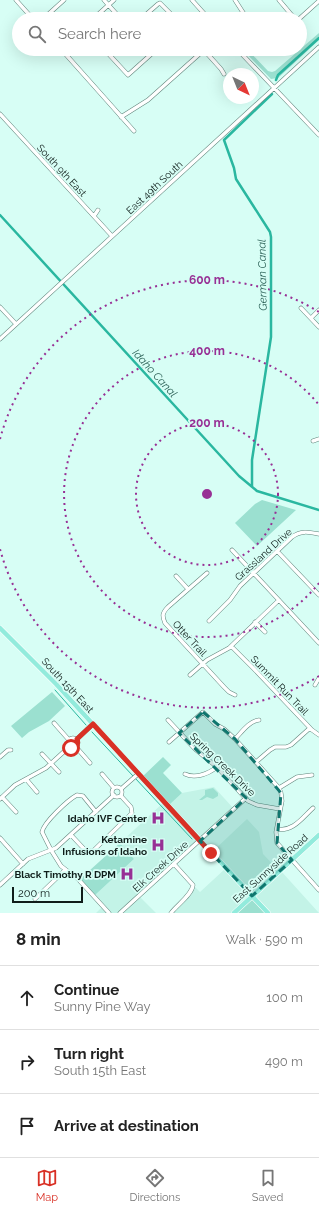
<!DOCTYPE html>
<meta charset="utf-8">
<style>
body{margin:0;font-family:Raleway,sans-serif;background:#f6f6f6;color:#222}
.compass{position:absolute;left:223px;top:68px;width:36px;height:36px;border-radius:50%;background:#fff;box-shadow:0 4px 16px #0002;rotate:137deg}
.scale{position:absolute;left:12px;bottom:10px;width:71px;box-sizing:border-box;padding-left:4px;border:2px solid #0f1d1a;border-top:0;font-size:11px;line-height:14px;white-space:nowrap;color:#0f1d1a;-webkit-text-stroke:3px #d7fef5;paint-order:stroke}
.stop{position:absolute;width:12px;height:12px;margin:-9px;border:3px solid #d93025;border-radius:50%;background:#fff}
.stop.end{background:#d93025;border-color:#fff;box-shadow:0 1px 4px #0008}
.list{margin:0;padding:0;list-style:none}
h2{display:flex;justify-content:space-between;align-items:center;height:52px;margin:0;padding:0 16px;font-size:17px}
h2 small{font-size:13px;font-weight:400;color:#767676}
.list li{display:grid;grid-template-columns:26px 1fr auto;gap:12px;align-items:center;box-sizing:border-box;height:64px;padding:0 16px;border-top:1px solid #e0e0e0}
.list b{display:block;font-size:15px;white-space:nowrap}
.list p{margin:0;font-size:13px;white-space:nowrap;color:#767676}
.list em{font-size:13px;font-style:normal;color:#767676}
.icon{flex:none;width:22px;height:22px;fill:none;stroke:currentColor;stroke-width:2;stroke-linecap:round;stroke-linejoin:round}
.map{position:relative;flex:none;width:319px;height:913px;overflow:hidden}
.search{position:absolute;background:#fff;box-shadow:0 4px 16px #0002;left:12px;right:12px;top:12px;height:44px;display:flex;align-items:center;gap:10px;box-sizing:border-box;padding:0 14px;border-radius:22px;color:#767676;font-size:15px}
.sheet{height:244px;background:#fff}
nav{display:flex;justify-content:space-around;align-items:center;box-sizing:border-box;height:56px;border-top:1px solid #e0e0e0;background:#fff;font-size:11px;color:#767676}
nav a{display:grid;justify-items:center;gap:2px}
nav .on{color:#d93025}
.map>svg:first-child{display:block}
.built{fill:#c3f3e7}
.green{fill:#9be0d0}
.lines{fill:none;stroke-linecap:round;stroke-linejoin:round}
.stream{stroke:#2ab7a0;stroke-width:1}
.canal{stroke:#2ab7a0;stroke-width:2.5}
.minor-casing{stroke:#61857c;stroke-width:4.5}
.major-casing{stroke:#fff;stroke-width:5.5}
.minor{stroke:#fff;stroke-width:3.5}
.major{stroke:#92ebdc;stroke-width:4.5}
.route{stroke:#d93025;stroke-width:5}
.marked{fill:#0f766e;fill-opacity:0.2;stroke:#0f766e;stroke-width:3;stroke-dasharray:8 5;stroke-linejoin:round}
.ring{fill:none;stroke:#973095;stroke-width:2;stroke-dasharray:2 4}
.labels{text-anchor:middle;stroke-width:3.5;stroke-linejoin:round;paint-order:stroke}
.street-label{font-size:10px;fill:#0f1d1a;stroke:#d7fef5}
.poi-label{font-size:10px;font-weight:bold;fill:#0f1d1a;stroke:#d7fef5;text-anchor:end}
.water-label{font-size:11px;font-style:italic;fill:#2d6258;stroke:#d7fef5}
.centre{fill:#973095;stroke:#d7fef5;stroke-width:2}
.ring-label{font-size:12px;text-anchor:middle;font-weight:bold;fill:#973095;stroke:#d7fef5;stroke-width:3.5;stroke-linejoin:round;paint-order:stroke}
</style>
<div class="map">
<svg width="319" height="913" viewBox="0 0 319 913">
<rect width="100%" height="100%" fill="#d7fef5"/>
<path class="built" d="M214,787L234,809L139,896L156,913H96L103,906L94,896L134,859L120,843L164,802L168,806L182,793Z
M247,819L259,832L263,854L279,871H281L319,913H171L191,892L193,885L200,892L226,868L211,853Z"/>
<path class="green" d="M319,33V40L278,78L271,79L242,49H247L268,71L272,72L275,71Z
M262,500L296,510L257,546L235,523L255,504Z
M52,692L65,706L49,721L29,732L22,738L11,726Z
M163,757L171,765L163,773L182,793L168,806L141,778Z
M213,788L218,793V796L213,799L207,797L202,800H199L205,795V790Z
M120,843L134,859L94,896L79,880Z
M252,896L268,913H234Z"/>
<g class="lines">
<path class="stream" d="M55,690L86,725
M92,732L133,776
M135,778L192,839"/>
<path class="canal" d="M276,80L278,75L319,38
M0,215L239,476L257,491L319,510
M252,486V460L271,337V237L270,232L236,179L234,168L224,140L272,94"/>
<g class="minor-casing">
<path id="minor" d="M16,0L33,19
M104,0L121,19
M192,0L209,19
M235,0L244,14
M279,0L295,19
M43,19L64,0
M93,19L114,0
M141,19L158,4L160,3L176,19
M299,19L319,1
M61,49L134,131
M104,49L128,75L157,49
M203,49L221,69L224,74
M237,49L319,135
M0,114L112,236
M121,117L148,100L204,50L208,49
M94,216L98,210
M0,307L16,324
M301,308L319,327
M311,318L319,310
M0,339L319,47
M313,441L319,439
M232,550L319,643
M277,551L319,595
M207,573L168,607C162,613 162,616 165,623L224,687L229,692L235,695
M176,576L188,589
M209,621L230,600L240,586L292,537C301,530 309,532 319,534
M255,622L265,632
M231,646L254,669L312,730L319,735
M190,675L207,660L229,648L279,600
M315,685L319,678
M168,720L195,749L217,767L248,801L257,805L280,809
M54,723L69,740
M68 743a5 5 0 1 1 10 0a5 5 0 1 1-10 0Z
M77,739L93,724
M235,739C241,733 249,721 259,720
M169,742L203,712L215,724L224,729L235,739L279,788L281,793L282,801L276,832L277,843L319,890
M76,747L90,763
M42,754L59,772
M0,757L8,750H11
M256,762L270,750L275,747H286L291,745L310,728
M102,774L114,788
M185,774C195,779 208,774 217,767
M26,779L37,792
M112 792a5 5 0 1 1 10 0a5 5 0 1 1-10 0Z
M279,788L297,777L312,775
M121,789L138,774
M2,797L16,812
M0,799L15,785L46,768L69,747
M96,812L83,796L77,795C68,800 44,822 42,832L51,850L61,866L78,879L109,913
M277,829C293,832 302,818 313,808
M71,835L86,851H93L132,813L131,807L121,796
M0,838L23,864
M0,885L28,859L56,848L114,795
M35,899L65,870
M120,913L246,798
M171,913C177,905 192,895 193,885L174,864"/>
</g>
<g class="major-casing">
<path id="major" d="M0,628L56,684L158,795L268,913
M234,913L319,835"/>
</g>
<use href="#minor" class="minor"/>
<use href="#major" class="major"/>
</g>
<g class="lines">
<path class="route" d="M71,748C76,749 79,744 77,739L93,724L211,853"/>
</g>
<path class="marked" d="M203,712L235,739L281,793L277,843L292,860L252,896L200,841L246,798L179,733Z"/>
<g class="ring">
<circle cx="207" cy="494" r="71"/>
<path d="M319 583A143 143 0 1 1 319 405"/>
<path d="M319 676A214 214 0 0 1 0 549M0 439A214 214 0 0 1 319 312"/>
</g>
<defs>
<g id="hospital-bare" transform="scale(1.08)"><path d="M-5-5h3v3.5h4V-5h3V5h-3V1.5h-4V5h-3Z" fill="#973095" stroke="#d7fef5" stroke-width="2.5" paint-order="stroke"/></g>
</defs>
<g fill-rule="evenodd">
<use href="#hospital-bare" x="158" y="818"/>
<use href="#hospital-bare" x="158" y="845"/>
<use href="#hospital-bare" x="127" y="874"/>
</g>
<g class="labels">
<g class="street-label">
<text transform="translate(62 170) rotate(47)" y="4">South 9th East</text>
<text transform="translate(154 187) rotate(-43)" y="4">East 49th South</text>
<text transform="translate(263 554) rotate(-42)" y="4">Grassland Drive</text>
<text transform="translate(190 638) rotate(47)" y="4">Otter Trail</text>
<text transform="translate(68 685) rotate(47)" y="4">South 15th East</text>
<text transform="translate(280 685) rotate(46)" y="4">Summit Run Trail</text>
<text transform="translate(223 764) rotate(44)" y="4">Spring Creek Drive</text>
<text transform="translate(160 866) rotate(-42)" y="4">Elk Creek Drive</text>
<text transform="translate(270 868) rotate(-42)" y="4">East Sunnyside Road</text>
</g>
<g class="poi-label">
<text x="147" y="822">Idaho IVF Center</text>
<text x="147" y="843">Ketamine<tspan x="147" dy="12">Infusions of Idaho</tspan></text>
<text x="116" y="878">Black Timothy R DPM</text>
</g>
<g class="water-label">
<text transform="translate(262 275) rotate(-91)" y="4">German Canal</text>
<text transform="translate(155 373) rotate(48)" y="4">Idaho Canal</text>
</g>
</g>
<circle cx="207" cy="494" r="6" class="centre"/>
<g class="ring-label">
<text x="207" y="284">600 m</text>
<text x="207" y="355">400 m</text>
<text x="207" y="427">200 m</text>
</g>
</svg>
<svg class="compass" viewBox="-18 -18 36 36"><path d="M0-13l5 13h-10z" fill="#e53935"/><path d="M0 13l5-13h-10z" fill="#767676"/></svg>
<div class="scale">200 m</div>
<div class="stop" style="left:71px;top:748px"></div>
<div class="stop end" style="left:211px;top:853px"></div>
<div class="search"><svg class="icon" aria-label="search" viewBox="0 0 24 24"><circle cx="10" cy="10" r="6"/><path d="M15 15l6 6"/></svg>Search here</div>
</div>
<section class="sheet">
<h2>8 min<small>Walk · 590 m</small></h2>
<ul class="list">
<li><svg class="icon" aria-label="ahead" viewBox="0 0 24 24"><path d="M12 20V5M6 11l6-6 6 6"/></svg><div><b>Continue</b><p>Sunny Pine Way</p></div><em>100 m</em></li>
<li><svg class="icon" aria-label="right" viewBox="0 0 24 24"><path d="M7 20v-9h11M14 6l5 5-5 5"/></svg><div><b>Turn right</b><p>South 15th East</p></div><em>490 m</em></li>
<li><svg class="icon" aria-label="arrive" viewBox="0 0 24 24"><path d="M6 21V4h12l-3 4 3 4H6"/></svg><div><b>Arrive at destination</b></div></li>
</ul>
</section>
<nav>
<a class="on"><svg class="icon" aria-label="map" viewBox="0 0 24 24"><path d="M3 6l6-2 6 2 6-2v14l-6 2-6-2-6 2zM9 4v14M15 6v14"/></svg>Map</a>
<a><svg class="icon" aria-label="directions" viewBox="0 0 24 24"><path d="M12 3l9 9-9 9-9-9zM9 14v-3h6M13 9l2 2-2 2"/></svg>Directions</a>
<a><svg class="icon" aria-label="saved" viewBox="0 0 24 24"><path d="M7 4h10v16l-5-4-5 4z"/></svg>Saved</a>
</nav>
